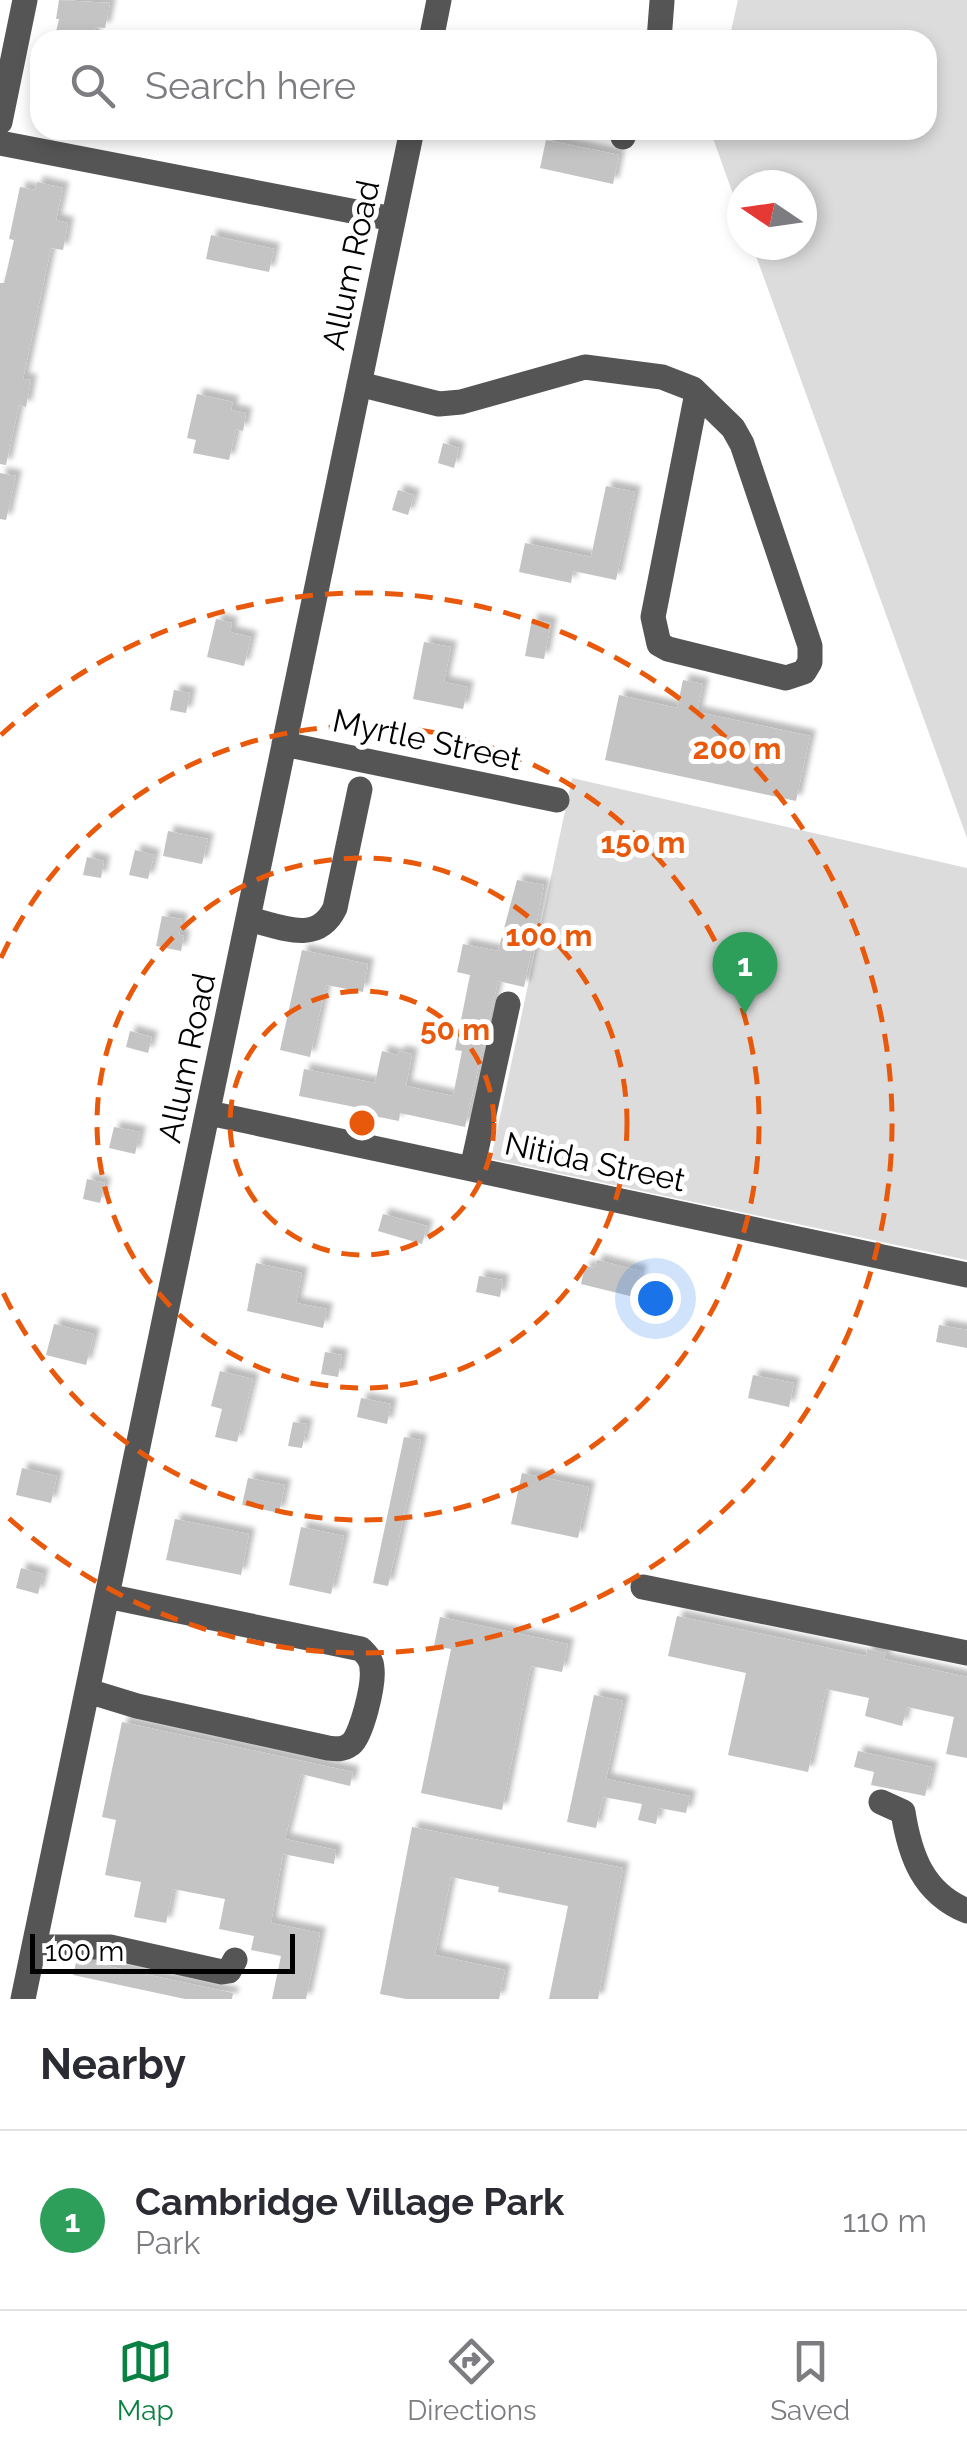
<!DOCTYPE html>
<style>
body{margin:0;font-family:Raleway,sans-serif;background:#f2f2f3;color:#2b2b33}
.compass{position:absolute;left:727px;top:170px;width:90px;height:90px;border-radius:50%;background:#fff;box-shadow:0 5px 15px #0003;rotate:283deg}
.scale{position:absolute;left:30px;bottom:25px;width:265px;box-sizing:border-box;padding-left:10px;border:5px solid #000;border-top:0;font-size:28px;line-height:35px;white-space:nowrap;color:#000;-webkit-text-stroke:8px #fff;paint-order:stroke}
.you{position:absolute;left:655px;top:1298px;width:35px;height:35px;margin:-25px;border:8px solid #fff;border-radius:50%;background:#1a73e8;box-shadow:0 0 0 15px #1a73e833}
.badge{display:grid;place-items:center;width:65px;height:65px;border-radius:50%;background:#0b8043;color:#fff;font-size:32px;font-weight:700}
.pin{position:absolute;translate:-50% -82px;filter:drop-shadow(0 2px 5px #0008)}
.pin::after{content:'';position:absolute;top:52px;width:35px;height:30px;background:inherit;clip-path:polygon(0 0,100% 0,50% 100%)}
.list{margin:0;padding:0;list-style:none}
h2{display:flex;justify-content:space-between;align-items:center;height:130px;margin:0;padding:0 40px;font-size:42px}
h2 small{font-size:32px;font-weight:400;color:#7c7c81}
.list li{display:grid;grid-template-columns:65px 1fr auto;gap:30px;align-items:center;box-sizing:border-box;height:180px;padding:0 40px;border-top:2px solid #e1e1e2}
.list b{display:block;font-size:38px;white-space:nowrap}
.list p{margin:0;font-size:32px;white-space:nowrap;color:#7c7c81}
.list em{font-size:32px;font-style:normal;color:#7c7c81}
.icon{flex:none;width:55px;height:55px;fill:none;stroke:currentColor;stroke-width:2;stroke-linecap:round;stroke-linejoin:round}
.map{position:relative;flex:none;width:967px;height:1999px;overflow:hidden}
.search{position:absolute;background:#fff;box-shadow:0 5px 15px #0003;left:30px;right:30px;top:30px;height:110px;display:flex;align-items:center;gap:25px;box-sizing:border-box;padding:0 35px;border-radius:30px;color:#7c7c81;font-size:38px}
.sheet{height:310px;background:#fff}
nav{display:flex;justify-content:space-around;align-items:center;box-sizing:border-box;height:140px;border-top:2px solid #e1e1e2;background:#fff;font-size:28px;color:#7c7c81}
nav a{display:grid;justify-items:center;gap:5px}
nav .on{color:#0b8043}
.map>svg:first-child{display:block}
.green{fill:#dcdcdc}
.building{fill:#c4c4c4;filter:url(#shadow)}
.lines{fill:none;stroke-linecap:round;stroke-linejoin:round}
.minor{stroke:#555;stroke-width:25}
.ring{fill:none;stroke:#e8590c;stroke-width:5;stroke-dasharray:18 12}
.labels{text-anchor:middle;stroke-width:10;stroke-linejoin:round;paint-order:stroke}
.street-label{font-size:32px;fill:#000;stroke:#fff}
.centre{fill:#e8590c;stroke:#fff;stroke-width:5}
.ring-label{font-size:30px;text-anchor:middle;font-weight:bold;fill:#e8590c;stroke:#fff;stroke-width:10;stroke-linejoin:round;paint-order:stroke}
</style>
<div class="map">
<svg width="967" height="1999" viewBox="0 0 967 1999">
<defs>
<filter id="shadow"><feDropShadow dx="6" dy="-6" stdDeviation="2.5" flood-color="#0004"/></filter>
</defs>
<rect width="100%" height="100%" fill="#fff"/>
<path class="green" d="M738,0H967V838L752,245H802V185H742V219L710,130H927V40H729Z
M572,778L967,868V1260L491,1159Z"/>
<path class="building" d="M59,0L110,3L105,28L96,27L93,40H54L59,19H56Z
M546,140L619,155L613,184L540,168Z
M37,182L63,188L56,220L68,223L63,250L51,248L23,379L31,380L26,407L19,405L6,465L0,464V283H4L14,240L9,239L20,187L35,190Z
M211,235L274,249L269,272L206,259Z
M197,394L233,402L231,410L246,413L243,431L236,429L229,460L193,453L196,440L187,438Z
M443,443L459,448L454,468L438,463Z
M0,473L16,476L6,520L0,519Z
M606,486L635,492L616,580L573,571L571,583L519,572L525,543L591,557Z
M398,490L414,495L408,515L392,510Z
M216,619L232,623L230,632L251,637L244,666L207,657Z
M532,619L551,623L544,659L525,656Z
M424,642L451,647L444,682L468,687L463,709L413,699Z
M683,680L703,684L697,712L810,736L796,801L605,760L619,695L677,708Z
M174,690L190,693L186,713L170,710Z
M168,831L208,839L202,864L163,856Z
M135,850L154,855L148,879L129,875Z
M87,857L104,861L101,878L83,875Z
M517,880L544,885L530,958L524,987L498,981L465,1127L400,1113L399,1121L369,1115L370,1110L299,1096L304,1069L375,1083L382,1051L398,1055L399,1051L412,1054L406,1086L453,1096L462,1051L455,1050L470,975L457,972L463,944L498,951Z
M162,916L182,919L179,935L184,936L181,951L156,946Z
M302,950L368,964L363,992L326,985L310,1057L280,1050Z
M130,1031L152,1037L148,1053L126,1047Z
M114,1127L140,1132L135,1154L109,1148Z
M87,1179L105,1183L100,1203L83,1199Z
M383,1214L427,1226L422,1244L378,1231Z
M597,1260L641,1271L634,1297L581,1284L585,1266L594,1268Z
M256,1263L302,1273L296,1303L327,1309L323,1328L247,1311Z
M479,1276L503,1280L500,1297L476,1292Z
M54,1324L94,1334L86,1365L46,1355Z
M939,1325L967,1330V1348L936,1342Z
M325,1352L342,1355L338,1377L321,1374Z
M220,1371L253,1379L237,1442L215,1437L222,1409L211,1406Z
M753,1375L794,1383L789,1407L748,1398Z
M361,1398L391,1404L387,1424L357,1417Z
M293,1422L307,1424L302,1448L288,1446Z
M404,1437L421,1440L388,1586L373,1583Z
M22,1468L57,1476L51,1503L16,1495Z
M522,1473L589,1487L578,1538L511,1524Z
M248,1478L285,1485L279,1513L242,1505Z
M175,1519L249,1534L241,1575L166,1560Z
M301,1527L344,1536L331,1594L289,1585Z
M21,1568L43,1574L38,1594L16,1588Z
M677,1616L866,1656L867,1649L886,1653L884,1659L967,1677V1758L946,1754L954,1717L907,1707L902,1726L865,1716L869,1698L826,1689L808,1772L728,1755L746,1673L668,1656Z
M440,1617L568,1644L562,1672L531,1666L502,1810L421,1793L451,1649L434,1646Z
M594,1695L623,1701L606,1779L690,1796L686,1813L659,1808L656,1824L638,1820L642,1804L603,1797L596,1828L567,1822Z
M122,1722L353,1772L350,1786L301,1774L285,1839L336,1850L334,1864L283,1854L271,1923L320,1933L306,1999H272L281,1956L251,1950L254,1936L219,1929L225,1899L173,1889L166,1923L134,1917L141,1882L105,1875L116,1820L102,1817Z
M858,1751L932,1767L925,1796L871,1785L874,1772L854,1767Z
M412,1827L623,1868L598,1999H549L568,1906L498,1892L499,1887L451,1877L435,1955L505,1970L499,1999H406L380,1994Z
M76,1963H93L233,1993L232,1999H185L73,1975Z"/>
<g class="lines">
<path class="minor" d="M431,40L439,0
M659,40L662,1
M0,122L25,0
M623,137L626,130
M0,143L393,219
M359,384L439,404L461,402L585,367L662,377L693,389L733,428L742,444L810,646V662L804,672L786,678L668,649L659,644L653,617L697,393
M284,744L557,800
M248,919C280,926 317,946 335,908L360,789
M209,1113L967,1275
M472,1169L508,1004
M643,1587L967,1653
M88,1691L137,1706L328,1748C337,1749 343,1750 351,1744C362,1735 374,1684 372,1669C372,1660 367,1655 361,1649L107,1596
M881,1802L903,1812C910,1856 923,1893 967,1911
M34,1947H110L222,1972L229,1971L235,1960
M23,1999L412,130"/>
</g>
<g class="ring">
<circle cx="362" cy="1123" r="132"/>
<circle cx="362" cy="1123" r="265"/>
<path d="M1 958A397 397 0 1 1 1 1288"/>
<path d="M1 735A530 530 0 1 1 1 1511"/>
</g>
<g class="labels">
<g class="street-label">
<text transform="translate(351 265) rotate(-78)" y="11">Allum Road</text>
<text transform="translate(427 740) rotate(12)" y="11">Myrtle Street</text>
<text transform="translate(187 1058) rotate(-78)" y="11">Allum Road</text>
<text transform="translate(595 1162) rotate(12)" y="11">Nitida Street</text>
</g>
</g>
<circle cx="362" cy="1123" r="15" class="centre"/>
<g class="ring-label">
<text x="737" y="759">200 m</text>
<text x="643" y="853">150 m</text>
<text x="549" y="946">100 m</text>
<text x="455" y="1040">50 m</text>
</g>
</svg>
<svg class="compass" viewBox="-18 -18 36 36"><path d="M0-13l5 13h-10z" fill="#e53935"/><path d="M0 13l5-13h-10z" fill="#7c7c81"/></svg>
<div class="scale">100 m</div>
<div class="you"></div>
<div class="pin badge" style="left:745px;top:1014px;background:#2e9e5b">1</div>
<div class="search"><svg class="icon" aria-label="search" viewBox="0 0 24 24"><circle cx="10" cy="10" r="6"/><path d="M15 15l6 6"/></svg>Search here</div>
</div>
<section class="sheet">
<h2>Nearby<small></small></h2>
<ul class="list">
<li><span class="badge" style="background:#2e9e5b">1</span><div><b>Cambridge Village Park</b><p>Park</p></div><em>110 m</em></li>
</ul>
</section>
<nav>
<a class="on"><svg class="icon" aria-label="map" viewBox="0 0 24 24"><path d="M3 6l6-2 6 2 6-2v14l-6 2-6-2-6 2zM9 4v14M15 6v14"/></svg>Map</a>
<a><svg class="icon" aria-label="directions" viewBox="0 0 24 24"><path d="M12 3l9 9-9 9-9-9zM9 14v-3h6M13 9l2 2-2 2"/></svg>Directions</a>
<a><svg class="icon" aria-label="saved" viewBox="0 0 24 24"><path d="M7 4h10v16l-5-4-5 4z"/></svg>Saved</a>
</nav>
